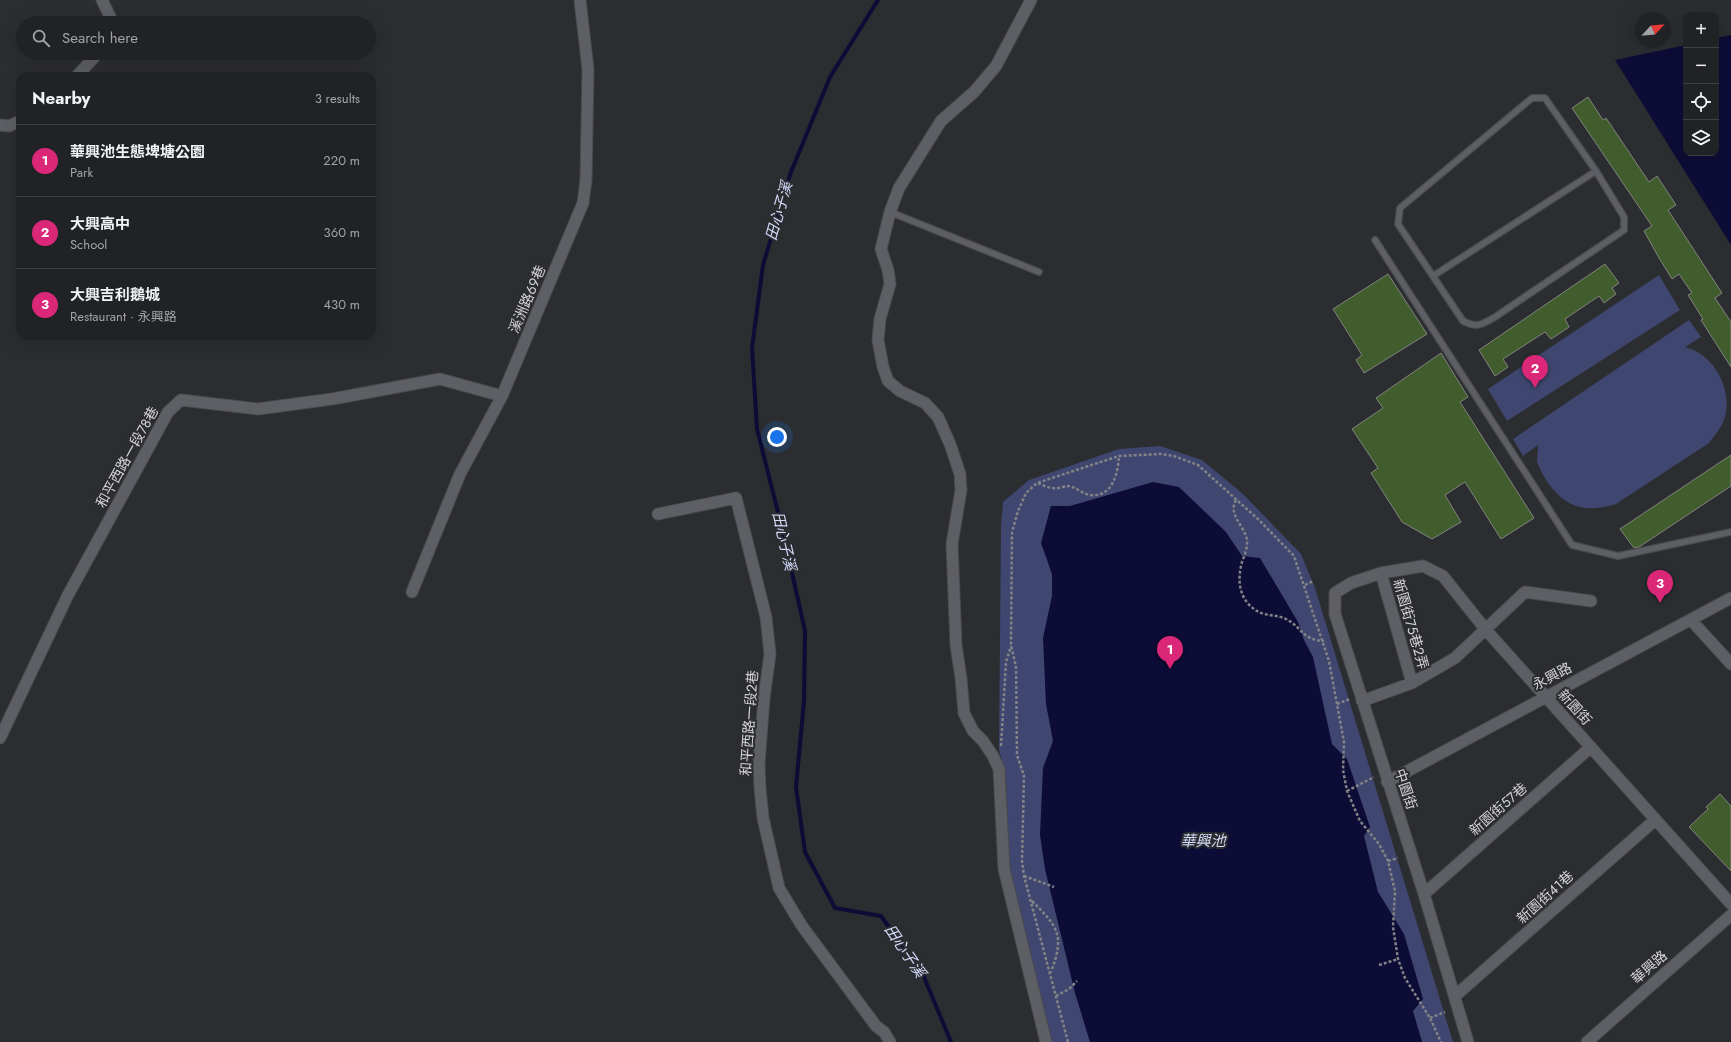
<!DOCTYPE html>
<meta charset="utf-8">
<style>
body{margin:0;font-family:Jost,"Noto Sans TC",sans-serif;background:#292a2d;color:#f1f3f6}
.controls{position:absolute;right:12px;top:12px;display:grid;overflow:hidden;border-radius:8px;box-shadow:0 4px 16px #0002}
.controls button{width:36px;height:36px;display:grid;place-items:center;padding:0;border:0;border-bottom:1px solid #3e3f42;background:#212225;color:#f1f3f6;font:20px sans-serif}
.compass{position:absolute;left:1635px;top:12px;width:36px;height:36px;border-radius:50%;background:#212225;box-shadow:0 4px 16px #0002;rotate:64deg}
.you{position:absolute;left:777px;top:437px;width:14px;height:14px;margin:-10px;border:3px solid #fff;border-radius:50%;background:#1a73e8;box-shadow:0 0 0 6px #1a73e833}
.badge{display:grid;place-items:center;width:26px;height:26px;border-radius:50%;background:#db2777;color:#fff;font-size:13px;font-weight:700}
.pin{position:absolute;translate:-50% -33px;filter:drop-shadow(0 1px 2px #0008)}
.pin::after{content:'';position:absolute;top:21px;width:14px;height:12px;background:inherit;clip-path:polygon(0 0,100% 0,50% 100%)}
.list{margin:0;padding:0;list-style:none}
h2{display:flex;justify-content:space-between;align-items:center;height:52px;margin:0;padding:0 16px;font-size:17px}
h2 small{font-size:13px;font-weight:400;color:#a2a4a7}
.list li{display:grid;grid-template-columns:26px 1fr auto;gap:12px;align-items:center;box-sizing:border-box;height:72px;padding:0 16px;border-top:1px solid #3e3f42}
.list b{display:block;font-size:15px;white-space:nowrap}
.list p{margin:0;font-size:13px;white-space:nowrap;color:#a2a4a7}
.list em{font-size:13px;font-style:normal;color:#a2a4a7}
.icon{flex:none;width:22px;height:22px;fill:none;stroke:currentColor;stroke-width:2;stroke-linecap:round;stroke-linejoin:round}
.map{position:relative;flex:none;width:1731px;height:1042px;overflow:hidden}
.search{position:absolute;background:#212225;box-shadow:0 4px 16px #0002;left:16px;top:16px;width:360px;height:44px;display:flex;align-items:center;gap:10px;box-sizing:border-box;padding:0 14px;border-radius:22px;color:#a2a4a7;font-size:15px}
.panel{position:absolute;background:#212225;box-shadow:0 4px 16px #0002;left:16px;top:72px;width:360px;height:268px;border-radius:12px}
.map>svg:first-child{display:block}
.green{fill:#3f466f}
.water{fill:#0d0c36}
.lines{fill:none;stroke-linecap:round;stroke-linejoin:round}
.stream{stroke:#0d0c36;stroke-width:4}
.building{fill:#415c2d;stroke:#81857f}
.service-casing{stroke:#4a4b4e;stroke-width:8}
.minor-casing{stroke:#4a4b4e;stroke-width:13}
.path{stroke:#828387;stroke-width:2.5;stroke-dasharray:3 2;stroke-linecap:butt}
.service{stroke:#5e5f64;stroke-width:5.5}
.minor{stroke:#5e5f64;stroke-width:11}
.labels{text-anchor:middle;stroke-width:4;stroke-linejoin:round;paint-order:stroke}
.street-label{font-size:14px;fill:#d4d5d8;stroke:#2c2d31}
.water-label{font-size:15px;font-style:italic;fill:#d4dbfa;stroke:#2c2d31}
</style>
<div class="map">
<svg width="1731" height="1042" viewBox="0 0 1731 1042">
<rect width="100%" height="100%" fill="#2c2d31"/>
<path class="green" d="M1659,275L1680,310L1507,421L1488,389Z
M1689,320L1701,337L1685,347C1690,349 1695,350 1699,353C1720,366 1731,394 1725,417C1722,427 1715,435 1709,443L1616,504C1587,513 1567,509 1548,483C1544,477 1539,468 1537,461C1537,456 1538,450 1538,445L1523,456L1513,439Z
M1160,446L1202,460L1243,494L1301,554L1315,588L1453,1042H1051L1007,874L1006,777L999,749L1001,526L1003,502L1029,480L1119,449Z"/>
<path class="water" d="M1731,35V245L1615,60L1686,45V153H1716V38Z
M1153,482L1179,487L1226,532L1242,556L1260,558L1298,622L1304,640L1313,657L1332,744L1347,759L1370,827L1364,836L1378,892L1404,934L1423,999L1413,1011L1422,1042H1090L1075,993L1045,869L1040,835L1043,768L1053,741L1046,704L1043,638L1052,596V574L1041,543L1051,506H1070Z"/>
<g class="lines">
<path class="stream" d="M878,0L830,77L791,172L763,265L752,348L757,429L782,528L805,631L804,701L796,787L805,852L835,908L881,916L924,977L951,1042"/>
</g>
<path class="building" d="M1588,97L1603,120L1606,118L1649,182L1657,176L1676,205L1668,210L1722,293L1715,298L1731,322V367L1701,320L1703,319L1688,295L1692,293L1679,274L1672,279L1659,258L1644,231L1652,226L1572,108Z
M1605,264L1619,283L1612,288L1616,294L1604,303L1599,296L1565,319L1569,327L1551,339L1545,332L1503,359L1508,367L1495,376L1479,350Z
M1388,274L1427,334L1364,373L1356,360L1362,355L1333,309Z
M1441,353L1468,397L1460,402L1534,518L1501,539L1465,482L1445,495L1461,522L1432,539L1402,522L1371,473L1378,468L1352,429L1383,408L1376,398Z
M1731,455V486L1639,547L1634,548L1620,529Z
M1720,794L1731,806V871L1689,827L1708,809L1706,807Z"/>
<g class="lines">
<g class="service-casing">
<path id="service" d="M1532,98H1545L1596,171L1624,217V230L1495,317C1482,325 1476,328 1463,321L1398,224L1400,208Z
M890,212L1039,272
M1375,240L1572,545L1618,556L1731,532
M1433,276L1596,171"/>
</g>
<g class="minor-casing">
<path id="minor" d="M102,0L113,23
M1031,0L996,66L974,92L941,121L899,188L890,212L881,249L888,270L890,284L880,319L878,340L883,367L888,381L900,391L925,403L938,417L950,444L960,474L961,490L952,544L956,645L961,678L964,713L973,731L983,741L993,756L999,769L1004,869L1046,1042
M77,76L98,53
M0,125L9,126L20,121
M658,514L736,498L766,617L770,654L764,698L759,764L760,788L763,818L779,888L802,926L876,1026L884,1032L890,1042
M1381,573L1412,683
M412,592L460,474L502,396L583,203L586,180L588,69L580,0
M1691,620L1731,664
M1362,701L1412,683L1455,658L1525,592L1591,601
M0,738L68,595L168,412L181,400L258,409L332,399L440,379L502,396
M1387,782L1731,598
M1424,894L1591,747
M1455,996L1655,820
M1468,1042L1424,894L1335,614V593L1351,583L1381,573L1423,566L1443,576L1486,630L1731,904
M1587,1042L1731,915"/>
</g>
<path class="path" d="M1038,483C1044,486 1051,489 1058,488C1061,488 1065,486 1067,486C1075,486 1082,494 1090,495C1113,498 1118,472 1119,456
M1236,500C1228,513 1242,524 1246,536C1249,545 1245,554 1242,562C1237,580 1239,598 1254,609C1264,617 1276,614 1286,619C1302,627 1302,640 1324,641
M1305,585L1313,581
M1337,704L1350,699
M1001,746L1006,662L1011,646
M1347,791L1374,777
M1388,861L1398,858
M1024,876L1054,887
M1032,901C1058,927 1065,935 1051,972
M1379,965L1398,959
M1056,996L1069,989L1077,981
M1430,1018L1445,1012
M1068,1042L1024,876L1022,861L1024,776L1017,755L1016,667L1011,645L1012,532L1018,511L1026,493L1037,483L1119,456L1161,454L1174,456L1198,465L1259,520L1294,556L1329,661L1344,742L1343,770L1347,791L1360,821L1379,844L1388,861L1395,891L1393,927L1398,959L1405,978L1430,1018L1441,1042"/>
<use href="#service" class="service"/>
<use href="#minor" class="minor"/>
</g>
<g class="labels">
<g class="street-label">
<text transform="translate(527 299) rotate(-67)" y="5">溪洲路69巷</text>
<text transform="translate(127 457) rotate(-61)" y="5">和平西路一段78巷</text>
<text transform="translate(1411 624) rotate(74)" y="5">新園街75巷2弄</text>
<text transform="translate(1552 676) rotate(-28)" y="5">永興路</text>
<text transform="translate(1575 707) rotate(48)" y="5">新園街</text>
<text transform="translate(749 723) rotate(-86)" y="5">和平西路一段2巷</text>
<text transform="translate(1406 789) rotate(72)" y="5">中園街</text>
<text transform="translate(1498 809) rotate(-41)" y="5">新園街57巷</text>
<text transform="translate(1545 897) rotate(-42)" y="5">新園街41巷</text>
<text transform="translate(1649 967) rotate(-41)" y="5">華興路</text>
</g>
<g class="water-label">
<text transform="translate(779 211) rotate(-74)" y="5">田心子溪</text>
<text transform="translate(784 541) rotate(77)" y="5">田心子溪</text>
<text x="1203" y="846">華興池</text>
<text transform="translate(905 951) rotate(56)" y="5">田心子溪</text>
</g>
</g>
</svg>
<div class="controls">
<button>+</button>
<button>−</button>
<button><svg class="icon" aria-label="locate" viewBox="0 0 24 24"><circle cx="12" cy="12" r="6"/><path d="M12 2v4M12 18v4M2 12h4M18 12h4"/></svg></button>
<button><svg class="icon" aria-label="layers" viewBox="0 0 24 24"><path d="M12 4l9 5-9 5-9-5zM3 14l9 5 9-5"/></svg></button>
</div>
<svg class="compass" viewBox="-18 -18 36 36"><path d="M0-13l5 13h-10z" fill="#e53935"/><path d="M0 13l5-13h-10z" fill="#a2a4a7"/></svg>
<div class="you"></div>
<div class="pin badge" style="left:1170px;top:669px">1</div>
<div class="pin badge" style="left:1535px;top:388px">2</div>
<div class="pin badge" style="left:1660px;top:603px">3</div>
<div class="search"><svg class="icon" aria-label="search" viewBox="0 0 24 24"><circle cx="10" cy="10" r="6"/><path d="M15 15l6 6"/></svg>Search here</div>
<section class="panel">
<h2>Nearby<small>3 results</small></h2>
<ul class="list">
<li><span class="badge">1</span><div><b>華興池生態埤塘公園</b><p>Park</p></div><em>220 m</em></li>
<li><span class="badge">2</span><div><b>大興高中</b><p>School</p></div><em>360 m</em></li>
<li><span class="badge">3</span><div><b>大興吉利鵝城</b><p>Restaurant · 永興路</p></div><em>430 m</em></li>
</ul>
</section>
</div>
